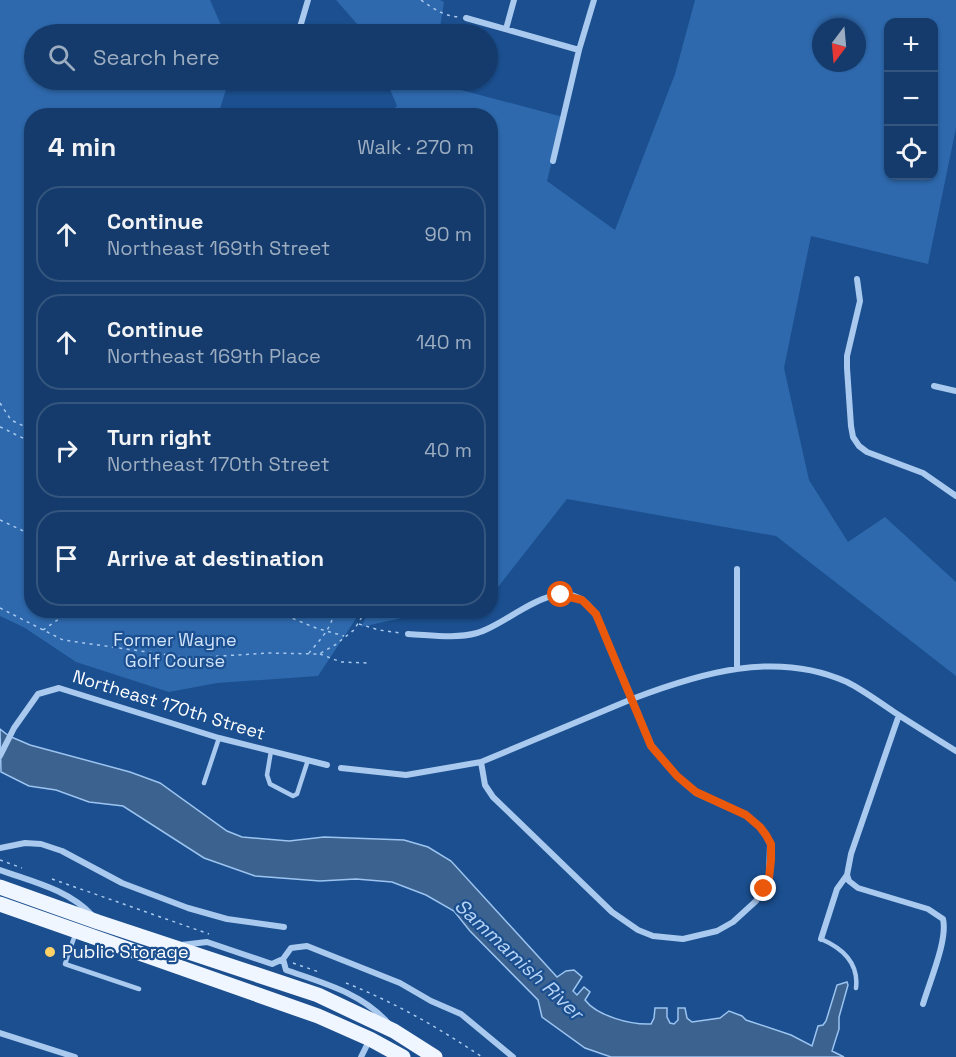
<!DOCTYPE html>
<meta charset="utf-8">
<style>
body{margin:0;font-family:"Space Grotesk",sans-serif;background:#1d4271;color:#f1f3f6}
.controls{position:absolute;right:18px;top:18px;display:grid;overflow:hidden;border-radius:12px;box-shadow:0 2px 4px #0004}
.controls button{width:54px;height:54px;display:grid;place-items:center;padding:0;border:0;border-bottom:2px solid #33557e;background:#143b6b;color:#f1f3f6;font:30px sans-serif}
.compass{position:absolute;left:812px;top:18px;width:54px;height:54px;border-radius:50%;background:#143b6b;box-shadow:0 2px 4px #0004;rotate:196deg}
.stop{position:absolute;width:18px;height:18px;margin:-14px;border:4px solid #ea580c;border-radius:50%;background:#fff}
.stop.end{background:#ea580c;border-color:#fff;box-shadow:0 2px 6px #0008}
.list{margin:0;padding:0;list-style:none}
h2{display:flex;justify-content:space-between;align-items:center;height:78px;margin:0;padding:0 24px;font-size:26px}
h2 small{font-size:20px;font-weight:400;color:#9dadc1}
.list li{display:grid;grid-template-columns:39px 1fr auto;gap:18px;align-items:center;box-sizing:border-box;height:96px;margin:0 12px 12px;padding:0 12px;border:2px solid #33557e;border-radius:24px}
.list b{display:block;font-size:22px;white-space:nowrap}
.list p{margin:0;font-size:20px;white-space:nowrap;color:#9dadc1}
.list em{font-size:20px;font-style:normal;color:#9dadc1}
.icon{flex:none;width:33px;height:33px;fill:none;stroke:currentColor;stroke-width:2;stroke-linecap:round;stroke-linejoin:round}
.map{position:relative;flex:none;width:956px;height:1057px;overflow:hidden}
.search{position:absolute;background:#143b6b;box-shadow:0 2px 4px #0004;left:24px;top:24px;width:474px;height:66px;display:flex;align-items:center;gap:15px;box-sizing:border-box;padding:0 21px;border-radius:33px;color:#9dadc1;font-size:22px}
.panel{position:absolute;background:#143b6b;box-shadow:0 2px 4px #0004;left:24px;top:108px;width:474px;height:510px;border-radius:24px}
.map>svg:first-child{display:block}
.green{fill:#2e69ad;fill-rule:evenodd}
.water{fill:#3c6290;stroke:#9cc4f0;stroke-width:1.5}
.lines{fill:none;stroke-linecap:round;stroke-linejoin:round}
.path{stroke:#a9c9ee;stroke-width:1.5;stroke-dasharray:3 4.5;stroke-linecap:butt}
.lane{stroke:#a9c9ee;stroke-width:4.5}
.street{stroke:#a9c9ee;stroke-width:6}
.primary{stroke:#f0f6ff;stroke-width:15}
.route{stroke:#ea580c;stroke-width:8}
.poi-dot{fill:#ffd166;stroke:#1b4f8f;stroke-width:2}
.labels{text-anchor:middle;stroke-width:4.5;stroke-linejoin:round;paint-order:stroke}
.park-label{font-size:18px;fill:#cfe3fa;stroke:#1b4f8f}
.street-label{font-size:18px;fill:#fff;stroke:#1b4f8f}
.poi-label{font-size:18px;fill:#fff;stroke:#1b4f8f;text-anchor:start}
.water-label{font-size:20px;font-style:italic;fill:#b5d3f5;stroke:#1b4f8f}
</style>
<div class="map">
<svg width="956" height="1057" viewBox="0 0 956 1057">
<rect width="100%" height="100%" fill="#1b4f8f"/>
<path class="green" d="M0,0H210L221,25L219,34H34V80H229L218,115L32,116V610L361,611L318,676L217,683L169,692L76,662L25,628L0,616Z
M336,0H440L444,2L439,34H366Z
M695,0H956V128L928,264L811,236L784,368L809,480L848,542L885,517L956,582V676L776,536L567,499L491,596L490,116L386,115L397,106L386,80H439V84L563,117L547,181L615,230L675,74ZM888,22H934V176H888ZM821,27H857V63H821Z
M369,611V610L434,611L361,627Z"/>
<path class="water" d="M0,729L9,736L30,745L130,772L160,783L227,831L242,837L289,841L324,837L404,840L428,847L451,861L557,977L566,971L574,970L582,977L573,991L577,995L584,987L590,992L585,1000C597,1016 631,1025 651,1024L654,1018L655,1008H667V1017L670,1023L674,1024L678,1020V1008H685L687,1018L692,1022L720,1018L729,1011L742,1016L746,1020L791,1035L812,1046L818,1026L823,1025L826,1021L837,985L847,982L848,985L839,1017V1029L832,1051L844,1057H611L585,1048L542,1017L538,1000L470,931L454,911L426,895L392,882L356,879L320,881L255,876L204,858L123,806L89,802L56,790L29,786L1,772Z"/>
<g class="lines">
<path class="path" d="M421,0C434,9 444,16 459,17
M0,403L11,420L32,430
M0,427C11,431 20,439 32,440
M0,520L32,535
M0,608L63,640L190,658L268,653L319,654L335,645L354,630L366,610
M272,610L316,628L344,636
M359,624L379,630L401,633
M43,630L72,610
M309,653C318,642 335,625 333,610
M320,654L341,662L368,663
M0,860L22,868
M52,879L209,934
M293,963L319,972
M346,983C394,1002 439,1028 482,1057"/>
<path class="lane" d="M271,751L267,775L270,784L293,796L297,794L308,760
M204,783L219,738
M76,932L65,964L139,989
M821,939C842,948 859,963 856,988"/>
<path class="street" d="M466,18L579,50
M506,29L514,0
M298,34L308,0
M553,161L579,50L594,0
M857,279L860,301L847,356V368L851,426L853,437L859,446L867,452L923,473L956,496
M934,386L956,391
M408,634C431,635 455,639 477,633C509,625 558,570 590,607C598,616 602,628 606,639C615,659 624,679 632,699C700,673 776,650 847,682C863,690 879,702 894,712C914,725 935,738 956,751
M737,667V569
M0,756L14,728L38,694L59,688L219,738L327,765
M341,768L406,775L481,762L485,785L493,797L612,912L638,930L653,936L683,939L717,931L733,922L756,901L769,878L770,844L766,835L760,827L746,815L696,793L677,776L651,745L632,699L481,762
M0,848L25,843L41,844L62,851L122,883L188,908L227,919L284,927
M0,870C33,882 67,889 92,915
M847,875L849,881L858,888L928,909L943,919C948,940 929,983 923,1004
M821,939L837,889L847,875L851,854L899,715
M181,945L207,942L272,964L283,959L286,970C323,983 362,993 388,1023
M283,959L291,948L307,946L400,983L431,1001L461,1014L513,1057
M0,1033L75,1057
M361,1057L370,1039"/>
<path class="primary" d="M0,887L98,922L318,995L394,1031L435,1057
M0,904L318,1016L370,1039L403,1057"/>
</g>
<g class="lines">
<path class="route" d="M561,595L582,600L596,614L651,746L677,776L696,792L746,815L760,827L766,835L771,844V860L769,878L764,889"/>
</g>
<circle class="poi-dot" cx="50" cy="952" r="6"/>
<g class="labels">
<g class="park-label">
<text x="175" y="646">Former Wayne<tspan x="175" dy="21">Golf Course</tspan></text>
</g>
<g class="street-label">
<text transform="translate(169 705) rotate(17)" y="6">Northeast 170th Street</text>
</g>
<g class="poi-label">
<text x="62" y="958">Public Storage</text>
</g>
<g class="water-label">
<text transform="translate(519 959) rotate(43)" y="7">Sammamish River</text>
</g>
</g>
</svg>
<div class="controls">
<button>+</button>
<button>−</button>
<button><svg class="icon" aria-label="locate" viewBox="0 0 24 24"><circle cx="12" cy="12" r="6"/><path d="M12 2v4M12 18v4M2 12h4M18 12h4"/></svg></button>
</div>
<svg class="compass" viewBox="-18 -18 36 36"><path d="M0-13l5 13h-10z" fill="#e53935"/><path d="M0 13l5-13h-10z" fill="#9dadc1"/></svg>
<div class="stop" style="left:561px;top:595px"></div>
<div class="stop end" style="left:764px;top:889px"></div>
<div class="search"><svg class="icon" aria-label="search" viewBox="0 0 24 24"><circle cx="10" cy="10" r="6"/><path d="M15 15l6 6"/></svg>Search here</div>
<section class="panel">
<h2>4 min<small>Walk · 270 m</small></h2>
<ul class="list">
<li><svg class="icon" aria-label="ahead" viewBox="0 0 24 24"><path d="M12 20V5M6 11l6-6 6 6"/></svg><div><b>Continue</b><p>Northeast 169th Street</p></div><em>90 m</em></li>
<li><svg class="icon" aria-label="ahead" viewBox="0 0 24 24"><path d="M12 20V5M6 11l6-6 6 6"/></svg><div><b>Continue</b><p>Northeast 169th Place</p></div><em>140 m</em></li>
<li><svg class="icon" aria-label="right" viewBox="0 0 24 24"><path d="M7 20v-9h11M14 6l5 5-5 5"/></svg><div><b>Turn right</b><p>Northeast 170th Street</p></div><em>40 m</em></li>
<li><svg class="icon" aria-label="arrive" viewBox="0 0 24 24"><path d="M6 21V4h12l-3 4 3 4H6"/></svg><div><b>Arrive at destination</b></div></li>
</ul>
</section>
</div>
